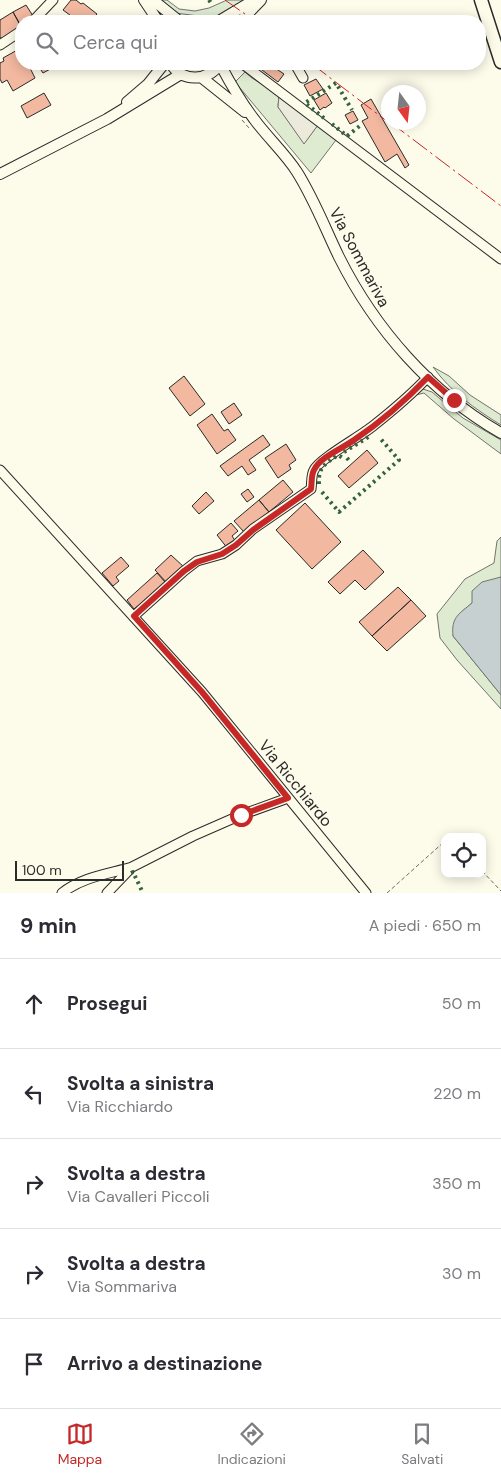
<!DOCTYPE html>
<html lang="it">
<meta charset="utf-8">
<style>
body{margin:0;font-family:"DM Sans",sans-serif;background:#f7f7f7;color:#2b2b33}
.controls{position:absolute;right:15px;bottom:15px;display:grid;overflow:hidden;border-radius:10px;box-shadow:0 2px 12px #0003}
.controls button{width:45px;height:45px;display:grid;place-items:center;padding:0;border:0;border-bottom:1px solid #e1e1e2;background:#fff;color:#2b2b33;font:25px sans-serif}
.compass{position:absolute;left:381px;top:85px;width:45px;height:45px;border-radius:50%;background:#fff;box-shadow:0 2px 12px #0003;rotate:165deg}
.scale{position:absolute;left:15px;bottom:12px;width:109px;box-sizing:border-box;padding-left:5px;border:2px solid #2b2b2b;border-top:0;font-size:14px;line-height:18px;white-space:nowrap;color:#2b2b2b;-webkit-text-stroke:4px #fdfbea;paint-order:stroke}
.stop{position:absolute;width:15px;height:15px;margin:-11px;border:4px solid #c62828;border-radius:50%;background:#fff}
.stop.end{background:#c62828;border-color:#fff;box-shadow:0 1px 5px #0008}
.list{margin:0;padding:0;list-style:none}
h2{display:flex;justify-content:space-between;align-items:center;height:65px;margin:0;padding:0 20px;font-size:21px}
h2 small{font-size:16px;font-weight:400;color:#7c7c81}
.list li{display:grid;grid-template-columns:32px 1fr auto;gap:15px;align-items:center;box-sizing:border-box;height:90px;padding:0 20px;border-top:1px solid #e1e1e2}
.list b{display:block;font-size:19px;white-space:nowrap}
.list p{margin:0;font-size:16px;white-space:nowrap;color:#7c7c81}
.list em{font-size:16px;font-style:normal;color:#7c7c81}
.icon{flex:none;width:28px;height:28px;fill:none;stroke:currentColor;stroke-width:2;stroke-linecap:round;stroke-linejoin:round}
.map{position:relative;flex:none;width:501px;height:893px;overflow:hidden}
.search{position:absolute;background:#fff;box-shadow:0 2px 12px #0003;left:15px;right:15px;top:15px;height:55px;display:flex;align-items:center;gap:12px;box-sizing:border-box;padding:0 18px;border-radius:20px;color:#7c7c81;font-size:19px}
.sheet{height:515px;background:#fff}
nav{display:flex;justify-content:space-around;align-items:center;box-sizing:border-box;height:70px;border-top:1px solid #e1e1e2;background:#fff;font-size:14px;color:#7c7c81}
nav a{display:grid;justify-items:center;gap:2px}
nav .on{color:#c62828}
.map>svg:first-child{display:block}
.green{fill:#deebd1;stroke:#74746e}
.parking{fill:#eceadb;stroke:#74746e}
.water{fill:#c7d0d0;stroke:#74746e}
.building{fill:#f2b8a0;stroke:#2b2b2b}
.lines{fill:none;stroke-linecap:round;stroke-linejoin:round}
.minor-casing{stroke:#2b2b2b;stroke-width:11}
.major-casing{stroke:#2b2b2b;stroke-width:12}
.highway-casing{stroke:#2b2b2b;stroke-width:15}
.path{stroke:#6a6964;stroke-width:1;stroke-dasharray:4 2.5;stroke-linecap:butt}
.minor{stroke:#fdfbea;stroke-width:9}
.major{stroke:#fdfbea;stroke-width:10}
.highway{stroke:#fdfbea;stroke-width:12}
.hedge{stroke:#34623c;stroke-width:4;stroke-dasharray:2.5 4;stroke-linecap:butt}
.power{stroke:#c62828;stroke-width:1;stroke-dasharray:18 4 2.5 4;stroke-linecap:butt}
.route{stroke:#c62828;stroke-width:6}
.labels{text-anchor:middle;stroke-width:4;stroke-linejoin:round;paint-order:stroke}
.street-label{font-size:16px;fill:#2b2b2b;stroke:#fdfbea}
</style>
<div class="map">
<svg width="501" height="893" viewBox="0 0 501 893">
<rect width="100%" height="100%" fill="#fdfbea"/>
<path class="green" d="M159,0H167L179,9L195,11L209,8L227,0H243L227,12L214,18L175,13Z
M245,72L252,78L279,95L278,107L304,143L318,125L336,140L311,173L235,82Z
M433,367L449,376L470,395L501,415V425C475,409 451,392 433,367Z
M423,389L432,392L463,418L501,440V454L454,419L424,393L416,395Z
M501,537V577L494,580L472,603L459,614L453,636L501,695V709L457,660L440,638L437,614L465,579L494,563L497,541Z"/>
<path class="parking" d="M279,95L318,125L304,144L278,107Z"/>
<path class="water" d="M501,577V695L453,636C451,617 459,614 472,603V591L482,582Z"/>
<path class="building" d="M71,0H76L81,4L83,3L97,14L91,21H78L63,10Z
M26,5L33,16L25,21H21L20,24L13,12Z
M13,12L21,27L3,38H0V20Z
M19,49L21,53V64H28L35,78L13,91L7,80L2,83L0,79V63L4,61L3,58Z
M37,64H52L54,67L43,73Z
M254,64H269L284,74L278,82Z
M316,79L323,89L310,96L304,85Z
M44,93L51,105L27,118L21,106Z
M326,93L332,103L325,108L324,107L320,110L314,100Z
M371,99L409,165L405,168L397,154L385,162L362,121L368,118L361,105Z
M353,111L358,120L350,124L345,115Z
M184,376L205,404L190,416L169,388Z
M234,403L242,415L229,424L221,412Z
M212,414L224,431L228,429L236,440L217,454L197,425Z
M263,435L270,445L249,460L256,470L248,475L242,466L228,476L220,466Z
M286,444L296,460L289,465L291,469L278,478L265,458Z
M367,450L378,463L349,488L338,476Z
M283,480L293,492L269,512L259,500Z
M248,489L254,497L247,502L241,494Z
M206,492L214,501L199,514L192,506Z
M259,500L269,512L244,532L234,521Z
M305,503L341,542L312,569L276,530Z
M231,523L238,531L232,536L236,542L228,549L217,535Z
M363,550L384,572L365,590L355,580L340,594L328,582Z
M171,555L185,568L167,583L155,570Z
M121,557L129,566L116,577L119,581L113,586L102,573Z
M157,573L165,582L143,605L142,603L134,609L127,600Z
M398,587L411,600L372,636L359,622Z
M411,600L426,616L387,651L372,636Z"/>
<g class="lines">
<g class="minor-casing">
<path id="minor" d="M33,21L53,0
M0,45L21,31
M243,64L501,259
M295,64L303,78
M0,470L202,692L366,893
M134,616L184,571L197,561L222,554L236,545L253,529L311,489C312,483 311,475 314,470C319,459 361,436 373,426C392,411 411,395 428,377
M62,893C82,877 108,874 132,867
M107,893L132,867L193,836L241,815L288,798"/>
</g>
<g class="major-casing">
<path id="major" d="M144,0L158,21
M153,0L179,21
M192,21H203
M219,21L254,0
M241,21L261,0
M171,64C183,83 208,81 220,64
M220,64C230,83 241,102 254,119C267,137 285,153 297,172C314,199 325,228 339,257C375,329 431,393 501,433
M201,77L245,112
M127,102L148,84L164,64
M0,174L107,119L181,74"/>
</g>
<g class="highway-casing">
<path id="highway" d="M481,0L501,62"/>
</g>
<path class="path" d="M242,120L249,128
M482,871L501,891
M387,893L445,841"/>
<use href="#minor" class="minor"/>
<use href="#major" class="major"/>
<use href="#highway" class="highway"/>
<path class="hedge" d="M209,0L211,3
M324,118L305,103L336,83L352,110
M332,124L347,136L361,125
M344,452L370,436
M347,458L351,463
M319,484C318,467 325,464 338,455L343,458
M322,492L339,512L399,460L379,437
M131,873L133,872L143,893"/>
<path class="power" d="M225,0L255,21
M312,64L388,122
M390,122L501,206"/>
</g>
<g class="lines">
<path class="route" d="M241,815L288,798L202,692L134,616L184,571L197,562L222,554L236,545L253,530L311,489C312,483 311,475 314,470C320,457 343,448 354,440C381,422 406,400 428,377L454,400"/>
</g>
<g class="labels">
<g class="street-label">
<text transform="translate(360 257) rotate(62)" y="6">Via Sommariva</text>
<text transform="translate(296 783) rotate(51)" y="6">Via Ricchiardo</text>
</g>
</g>
</svg>
<div class="controls">
<button><svg class="icon" aria-label="locate" viewBox="0 0 24 24"><circle cx="12" cy="12" r="6"/><path d="M12 2v4M12 18v4M2 12h4M18 12h4"/></svg></button>
</div>
<svg class="compass" viewBox="-18 -18 36 36"><path d="M0-13l5 13h-10z" fill="#e53935"/><path d="M0 13l5-13h-10z" fill="#7c7c81"/></svg>
<div class="scale">100 m</div>
<div class="stop" style="left:241px;top:815px"></div>
<div class="stop end" style="left:454px;top:400px"></div>
<div class="search"><svg class="icon" aria-label="search" viewBox="0 0 24 24"><circle cx="10" cy="10" r="6"/><path d="M15 15l6 6"/></svg>Cerca qui</div>
</div>
<section class="sheet">
<h2>9 min<small>A piedi · 650 m</small></h2>
<ul class="list">
<li><svg class="icon" aria-label="ahead" viewBox="0 0 24 24"><path d="M12 20V5M6 11l6-6 6 6"/></svg><div><b>Prosegui</b></div><em>50 m</em></li>
<li><svg class="icon" aria-label="left" viewBox="0 0 24 24"><path d="M17 20v-9H6M10 6l-5 5 5 5"/></svg><div><b>Svolta a sinistra</b><p>Via Ricchiardo</p></div><em>220 m</em></li>
<li><svg class="icon" aria-label="right" viewBox="0 0 24 24"><path d="M7 20v-9h11M14 6l5 5-5 5"/></svg><div><b>Svolta a destra</b><p>Via Cavalleri Piccoli</p></div><em>350 m</em></li>
<li><svg class="icon" aria-label="right" viewBox="0 0 24 24"><path d="M7 20v-9h11M14 6l5 5-5 5"/></svg><div><b>Svolta a destra</b><p>Via Sommariva</p></div><em>30 m</em></li>
<li><svg class="icon" aria-label="arrive" viewBox="0 0 24 24"><path d="M6 21V4h12l-3 4 3 4H6"/></svg><div><b>Arrivo a destinazione</b></div></li>
</ul>
</section>
<nav>
<a class="on"><svg class="icon" aria-label="map" viewBox="0 0 24 24"><path d="M3 6l6-2 6 2 6-2v14l-6 2-6-2-6 2zM9 4v14M15 6v14"/></svg>Mappa</a>
<a><svg class="icon" aria-label="directions" viewBox="0 0 24 24"><path d="M12 3l9 9-9 9-9-9zM9 14v-3h6M13 9l2 2-2 2"/></svg>Indicazioni</a>
<a><svg class="icon" aria-label="saved" viewBox="0 0 24 24"><path d="M7 4h10v16l-5-4-5 4z"/></svg>Salvati</a>
</nav>
